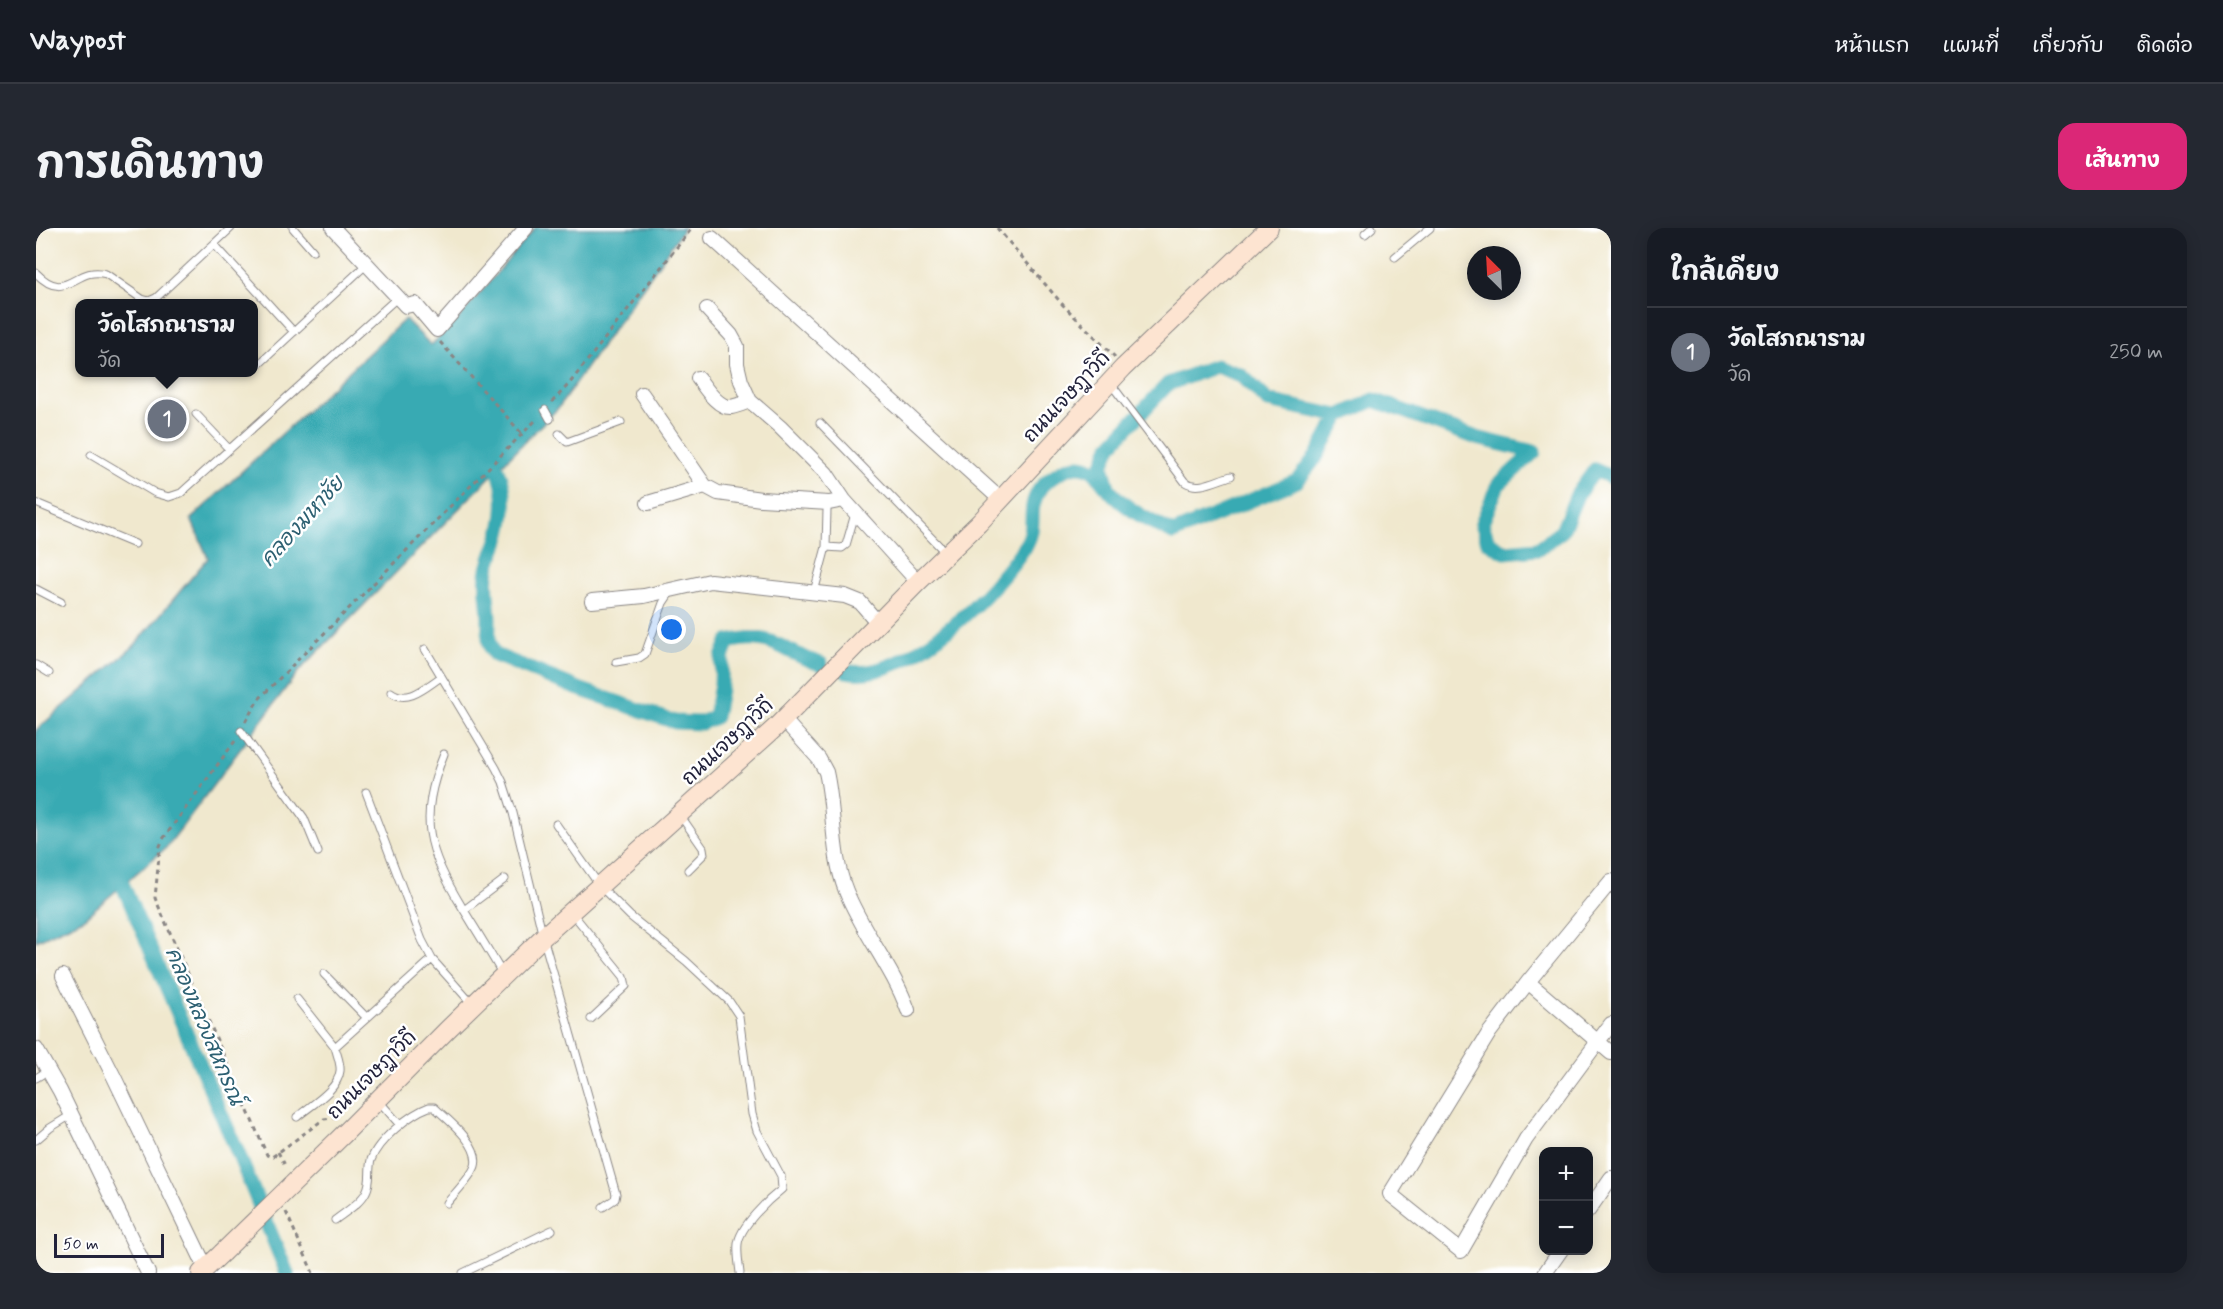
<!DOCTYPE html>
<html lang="th">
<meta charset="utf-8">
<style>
body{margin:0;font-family:Mynerve,"Playpen Sans Thai",sans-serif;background:#242831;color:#f1f3f6}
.controls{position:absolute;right:18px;bottom:18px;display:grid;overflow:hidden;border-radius:12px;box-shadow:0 3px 15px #0003}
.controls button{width:54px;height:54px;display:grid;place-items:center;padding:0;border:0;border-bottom:2px solid #363941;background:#171b24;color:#f1f3f6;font:30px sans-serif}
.compass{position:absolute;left:1431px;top:18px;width:54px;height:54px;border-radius:50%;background:#171b24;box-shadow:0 3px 15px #0003;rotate:336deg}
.scale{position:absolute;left:18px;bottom:15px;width:110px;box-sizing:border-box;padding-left:6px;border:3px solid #22223b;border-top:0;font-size:16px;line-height:21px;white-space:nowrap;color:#22223b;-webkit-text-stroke:4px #fff;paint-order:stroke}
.you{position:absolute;left:636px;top:402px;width:21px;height:21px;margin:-15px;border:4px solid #fff;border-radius:50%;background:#1a73e8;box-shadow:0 0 0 9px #1a73e833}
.badge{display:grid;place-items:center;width:39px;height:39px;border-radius:50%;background:#db2777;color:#fff;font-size:20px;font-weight:700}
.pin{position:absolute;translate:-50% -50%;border:3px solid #fff;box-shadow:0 2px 6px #0006}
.popup{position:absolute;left:39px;top:71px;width:183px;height:78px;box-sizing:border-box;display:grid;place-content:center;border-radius:12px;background:#171b24;filter:drop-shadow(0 2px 4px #0005);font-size:20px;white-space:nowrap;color:#9ea1a6}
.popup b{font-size:22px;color:#f1f3f6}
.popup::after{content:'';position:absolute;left:50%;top:100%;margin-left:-12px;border:12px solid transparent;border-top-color:#171b24}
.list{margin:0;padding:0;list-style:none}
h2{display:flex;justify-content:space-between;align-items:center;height:78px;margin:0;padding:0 24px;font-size:26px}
h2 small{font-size:20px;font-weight:400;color:#9ea1a6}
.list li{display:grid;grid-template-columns:39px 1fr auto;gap:18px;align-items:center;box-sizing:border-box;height:90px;padding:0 24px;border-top:2px solid #363941}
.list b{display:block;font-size:22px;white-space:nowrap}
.list p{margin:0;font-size:20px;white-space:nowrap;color:#9ea1a6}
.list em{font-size:20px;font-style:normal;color:#9ea1a6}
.map{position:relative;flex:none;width:1575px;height:1045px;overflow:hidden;border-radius:18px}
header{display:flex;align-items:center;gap:36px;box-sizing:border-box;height:84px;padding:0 30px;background:#171b24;border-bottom:2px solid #363941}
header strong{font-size:28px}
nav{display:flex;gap:33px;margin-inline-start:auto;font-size:21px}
.intro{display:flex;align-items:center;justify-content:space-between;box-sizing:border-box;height:144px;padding:0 36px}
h1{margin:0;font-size:42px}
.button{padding:15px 27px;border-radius:18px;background:#db2777;color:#fff;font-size:21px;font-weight:700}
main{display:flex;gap:36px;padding:0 36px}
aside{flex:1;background:#171b24;border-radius:18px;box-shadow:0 3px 15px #0003}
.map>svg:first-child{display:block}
.water{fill:#39aab3;stroke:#2e6677;stroke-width:1.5}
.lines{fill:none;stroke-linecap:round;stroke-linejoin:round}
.canal{stroke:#39aab3;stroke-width:15}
.lane-casing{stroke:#898584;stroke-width:9}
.street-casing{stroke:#898584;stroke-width:16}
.secondary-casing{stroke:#898584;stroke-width:20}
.path{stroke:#898584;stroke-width:3;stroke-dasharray:4.5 4.5;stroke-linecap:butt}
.lane{stroke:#fff;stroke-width:7}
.street{stroke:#fff;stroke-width:14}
.secondary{stroke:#fde4d1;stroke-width:18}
.secondary-bridge-casing{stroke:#898584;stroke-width:20;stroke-linecap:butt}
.secondary-bridge{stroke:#fde4d1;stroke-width:18}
.labels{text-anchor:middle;stroke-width:5;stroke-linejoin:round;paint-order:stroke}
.street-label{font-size:20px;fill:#22223b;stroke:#fff}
.water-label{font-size:21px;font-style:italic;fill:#2c5f71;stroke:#fff}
</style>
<header>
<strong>Waypost</strong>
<nav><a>หน้าแรก</a><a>แผนที่</a><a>เกี่ยวกับ</a><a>ติดต่อ</a></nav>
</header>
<div class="intro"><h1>การเดินทาง</h1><a class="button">เส้นทาง</a></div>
<main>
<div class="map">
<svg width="1575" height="1045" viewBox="0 0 1575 1045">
<rect width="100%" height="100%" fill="#fff"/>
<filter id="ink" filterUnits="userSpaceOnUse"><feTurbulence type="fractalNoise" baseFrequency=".0167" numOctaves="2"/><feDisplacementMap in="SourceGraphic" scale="12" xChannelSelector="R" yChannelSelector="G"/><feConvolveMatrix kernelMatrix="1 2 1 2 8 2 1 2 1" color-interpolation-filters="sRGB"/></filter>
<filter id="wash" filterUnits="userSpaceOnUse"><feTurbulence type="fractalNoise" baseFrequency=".008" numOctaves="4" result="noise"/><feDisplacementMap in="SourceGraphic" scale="24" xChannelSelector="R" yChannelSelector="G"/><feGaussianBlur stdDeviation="1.35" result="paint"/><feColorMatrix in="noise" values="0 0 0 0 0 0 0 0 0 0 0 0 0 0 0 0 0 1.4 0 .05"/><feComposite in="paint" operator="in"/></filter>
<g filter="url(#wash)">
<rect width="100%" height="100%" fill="#f0e8ce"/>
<path class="water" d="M499,0H648L523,179L262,444L131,619L47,691L0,713V502L97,419L172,330L155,291L369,91L395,117L421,92Z"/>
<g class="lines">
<path class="canal" d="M462,242C472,264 469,293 461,315C457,325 453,335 451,346C449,362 453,376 453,392C453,405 451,417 459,427L543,461L639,494L665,495L679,489L685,456L686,429L692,414C736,402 747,425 785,436
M1073,262L1066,238L1074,218L1132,156L1180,138L1205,147L1232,173L1303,188L1338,172L1441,210L1498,224L1462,257L1446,295L1452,314L1469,324L1502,321L1526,303L1541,267L1559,242L1575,249
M810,443C868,458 966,359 992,313C1001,295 990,282 1004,261C1012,251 1029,238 1042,238C1058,237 1064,252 1073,262C1091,282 1114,293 1137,305L1261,253L1280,229L1303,188
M79,639L202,925L251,1045"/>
</g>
</g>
<g filter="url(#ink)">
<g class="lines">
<g class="lane-casing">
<path id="lane" d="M257,0L277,23
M1329,6L1336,0
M178,16L258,104
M1359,29L1394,0
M0,45C31,77 39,37 70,46L106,71L113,73L120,70L195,0
M220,139L332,35
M1075,156L1149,254C1163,263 1180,252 1195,248
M509,182L514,191
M160,186L193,221
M784,195L910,325
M523,206L531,214L585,194
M55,227L119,265L133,269L145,265L362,69
M0,275L99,316
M790,319L791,282
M0,361L25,374
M778,364L790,319L806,320L810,317L819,286
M389,421L460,540L467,554L477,585L507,709L580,966L579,971L567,979
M580,434L603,430L609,426L627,375L635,363
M0,437L13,445
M355,464C372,477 391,458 405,449
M205,503L268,590L282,624
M408,526C382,591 391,621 426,679C440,702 454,724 467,747
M330,564L386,712L396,731L437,777
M644,587L667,620L668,626L652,642
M520,596L564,658L594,688L650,733L693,773L703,788L716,886L721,903L745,948L746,961C732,972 704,998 702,1016C701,1025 703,1036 704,1045
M428,682L469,651
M537,686L588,749L590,758L555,791
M288,746L331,790
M261,771L299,819L396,731
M0,850L13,842
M342,872L364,897
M261,889C275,877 302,862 304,843C305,836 301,827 299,819
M0,912L14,900L35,887
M299,992C309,984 325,975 330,964C336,953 332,943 335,932C342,912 374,886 393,879H398C412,892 445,917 439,938C436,948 418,966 411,975
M427,1045L516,1002"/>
</g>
<g class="street-casing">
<path id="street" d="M297,0L370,78L379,76L401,102L490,0
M676,10L964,271
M671,81L695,107L701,118V136L705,153L714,173
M662,150C669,159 681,180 695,179C701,178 708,175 714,173L744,199L790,245L808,272
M606,166L669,258
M612,275L669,258L682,265L725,271L793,275L808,272L882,354
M556,373L608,368L674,353L809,368L824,374L842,395
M748,492L783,531L790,544C799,583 795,626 810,663C827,705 857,740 872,782
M1575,653L1492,754L1453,805L1354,966L1425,1023L1490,911L1575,796
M27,748L78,849L170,1040
M1492,754L1575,825
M0,821L24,863L112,1045
M1552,983L1575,950
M1509,1045L1525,1022"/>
</g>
<g class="secondary-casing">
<path id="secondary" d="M309,905L412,801L507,709L739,500L882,354L943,295L1087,140L1233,0
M165,1045L186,1025"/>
</g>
<path class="path" d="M961,0L1027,77L1079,129
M404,114L487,207
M516,174L533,156L656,0
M209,494L222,472L502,190
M199,513L127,611L124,618L119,670L231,927L236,929L288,891L303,889
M242,924L250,939
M250,984L277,1045"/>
<use href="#lane" class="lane"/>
<use href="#street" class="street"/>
<use href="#secondary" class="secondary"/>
<g class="secondary-bridge-casing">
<path id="secondary-bridge" d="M186,1025L309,905"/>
</g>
<use href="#secondary-bridge" class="secondary-bridge"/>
</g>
</g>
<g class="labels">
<g class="street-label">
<text transform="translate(1030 168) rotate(-47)" y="7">ถนนเจษฎาวิถี</text>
<text transform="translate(691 513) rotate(-43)" y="7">ถนนเจษฎาวิถี</text>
<text transform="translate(335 846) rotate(-45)" y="7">ถนนเจษฎาวิถี</text>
</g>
<g class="water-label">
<text transform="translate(266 293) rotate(-48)" y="7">คลองมหาชัย</text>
<text transform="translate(169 798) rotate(67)" y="7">คลองหลวงสหกรณ์</text>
</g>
</g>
</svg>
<div class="controls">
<button>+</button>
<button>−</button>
</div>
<svg class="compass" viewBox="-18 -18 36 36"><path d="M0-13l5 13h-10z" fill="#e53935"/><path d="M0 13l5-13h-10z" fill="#9ea1a6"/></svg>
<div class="scale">50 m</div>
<div class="you"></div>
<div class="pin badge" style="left:131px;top:191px;background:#6b7280">1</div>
<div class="popup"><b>วัดโสภณาราม</b>วัด</div>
</div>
<aside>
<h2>ใกล้เคียง<small></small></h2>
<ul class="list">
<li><span class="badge" style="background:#6b7280">1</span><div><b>วัดโสภณาราม</b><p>วัด</p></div><em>250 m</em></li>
</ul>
</aside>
</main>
